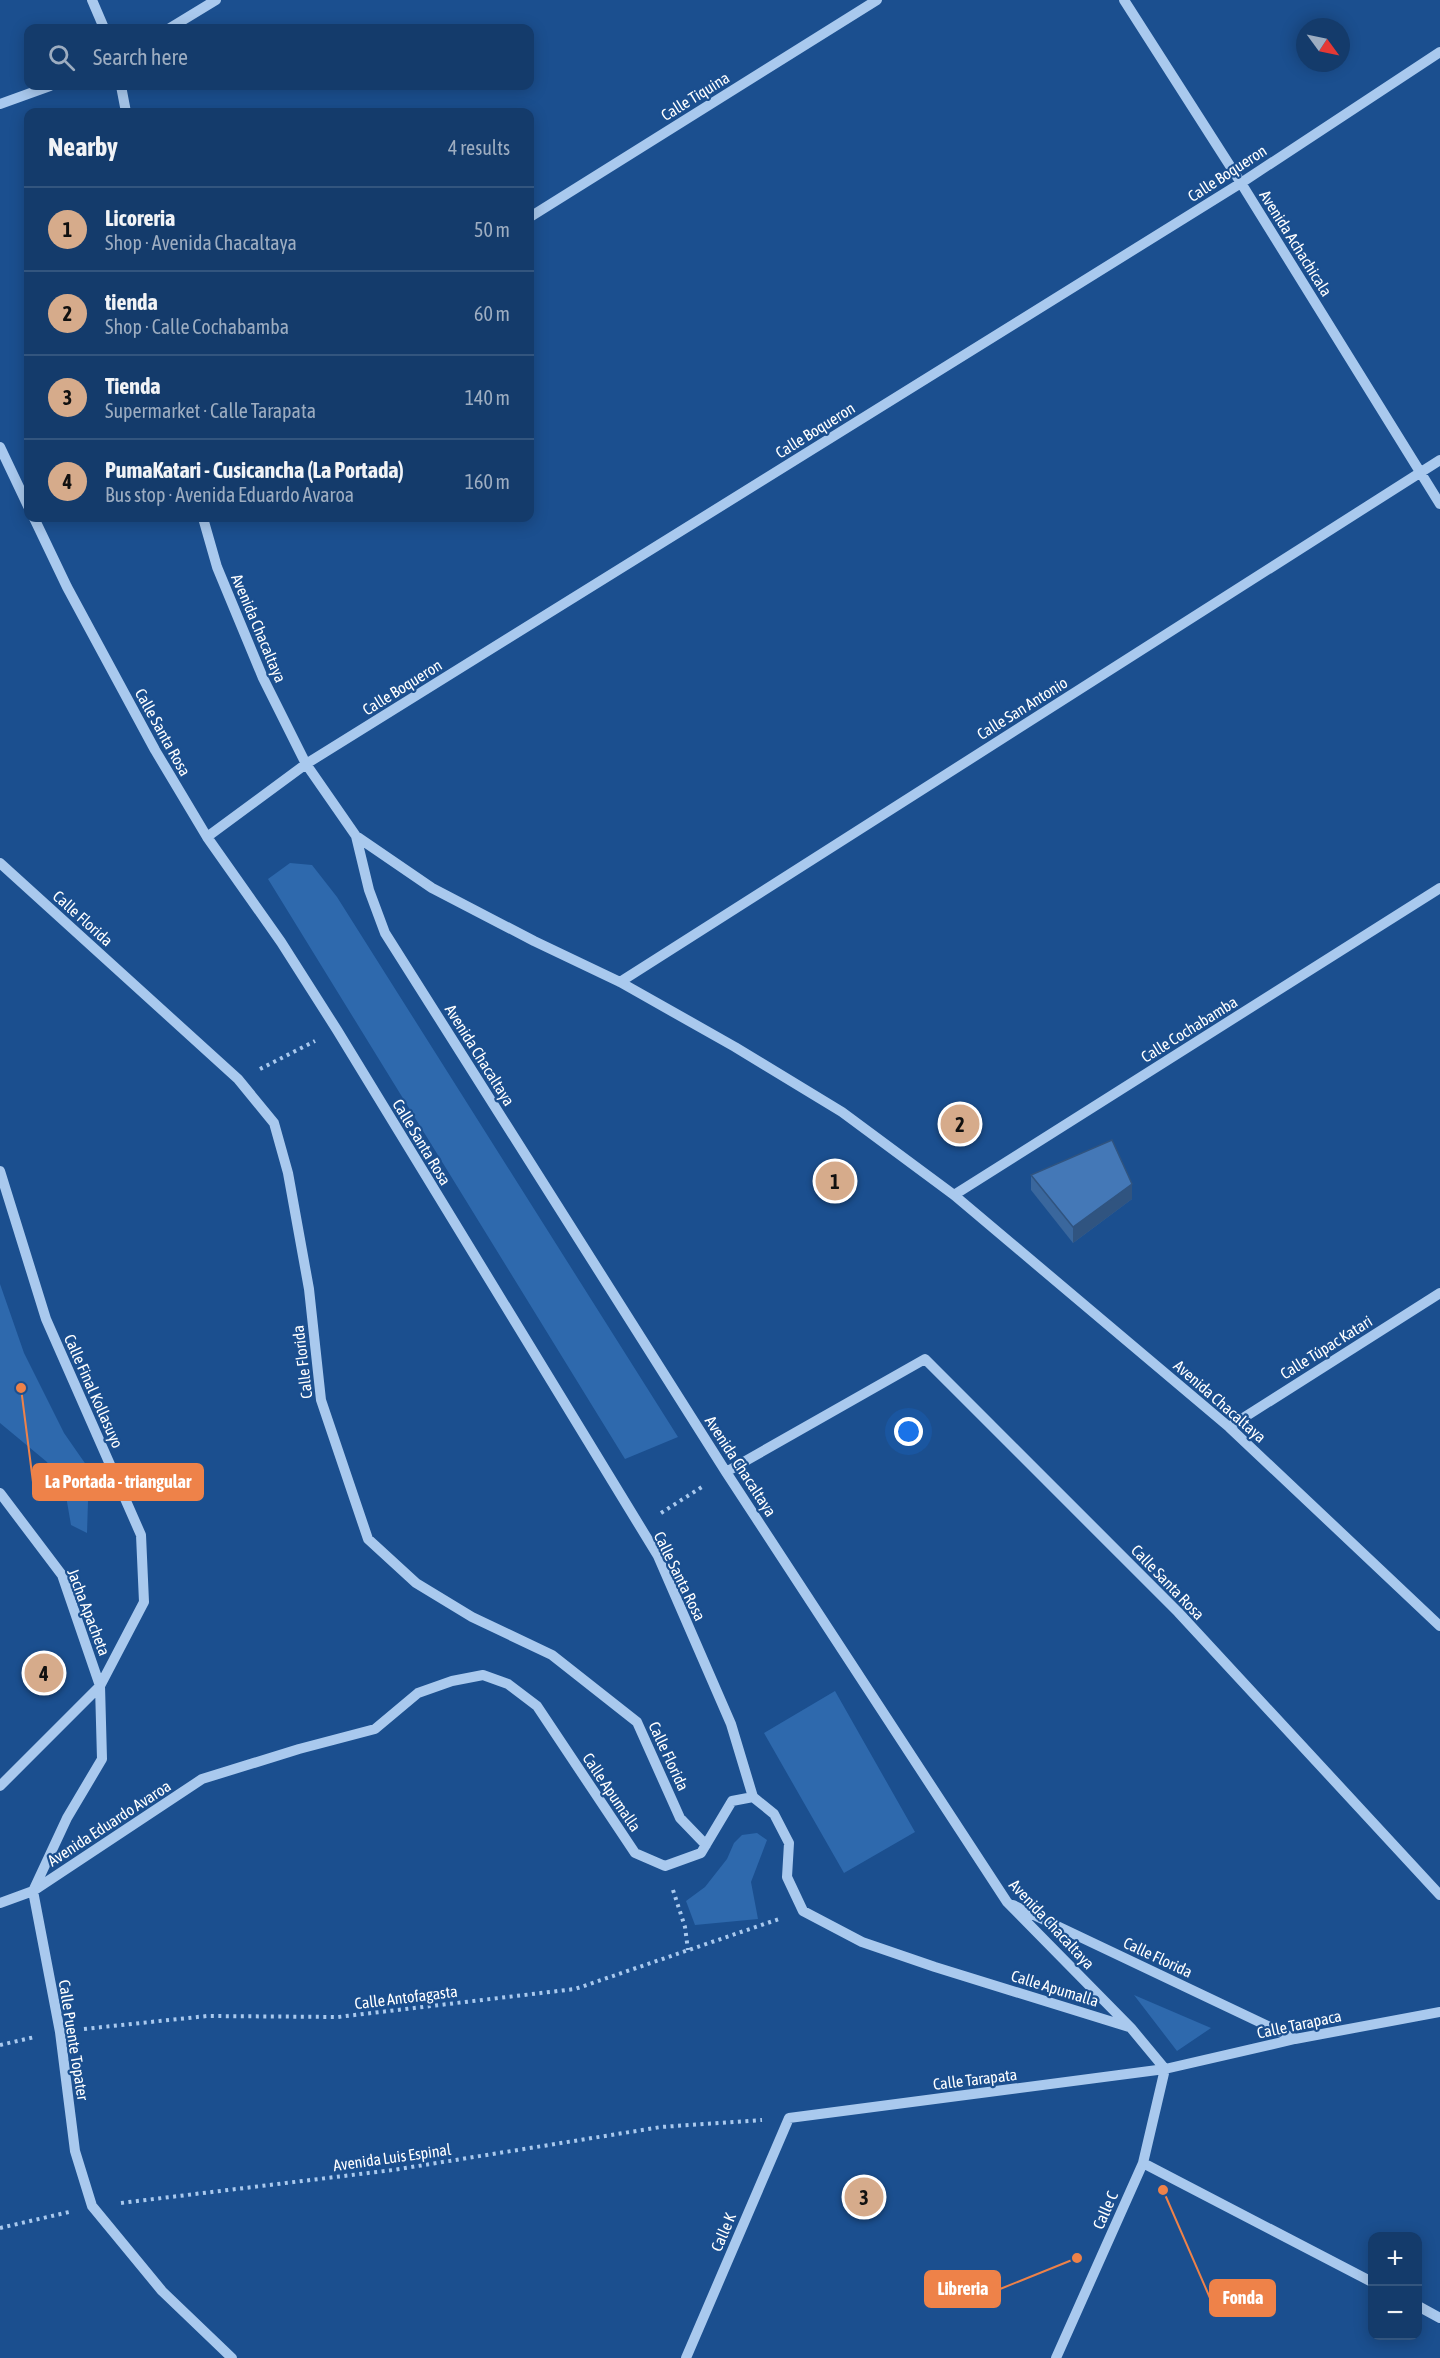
<!DOCTYPE html>
<meta charset="utf-8">
<style>
body{margin:0;font-family:"Asap Condensed",sans-serif;background:#1d4271;color:#f1f3f6}
.controls{position:absolute;right:18px;bottom:18px;display:grid;overflow:hidden;border-radius:12px;box-shadow:0 3px 15px #0003}
.controls button{width:54px;height:54px;display:grid;place-items:center;padding:0;border:0;border-bottom:2px solid #33557e;background:#143b6b;color:#f1f3f6;font:30px sans-serif}
.compass{position:absolute;left:1296px;top:18px;width:54px;height:54px;border-radius:50%;background:#143b6b;box-shadow:0 3px 15px #0003;rotate:123deg}
.you{position:absolute;left:909px;top:1432px;width:21px;height:21px;margin:-15px;border:4px solid #fff;border-radius:50%;background:#1a73e8;box-shadow:0 0 0 9px #1a73e833}
.badge{display:grid;place-items:center;width:39px;height:39px;border-radius:50%;background:#d6ab8b;color:#111;font-size:20px;font-weight:700}
.pin{position:absolute;translate:-50% -50%;border:3px solid #fff;box-shadow:0 2px 6px #0006}
.list{margin:0;padding:0;list-style:none}
h2{display:flex;justify-content:space-between;align-items:center;height:78px;margin:0;padding:0 24px;font-size:26px}
h2 small{font-size:20px;font-weight:400;color:#9dadc1}
.list li{display:grid;grid-template-columns:39px 1fr auto;gap:18px;align-items:center;box-sizing:border-box;height:84px;padding:0 24px;border-top:2px solid #33557e}
.list b{display:block;font-size:22px;white-space:nowrap}
.list p{margin:0;font-size:20px;white-space:nowrap;color:#9dadc1}
.list em{font-size:20px;font-style:normal;color:#9dadc1}
.icon{flex:none;width:33px;height:33px;fill:none;stroke:currentColor;stroke-width:2;stroke-linecap:round;stroke-linejoin:round}
.map{position:relative;flex:none;width:1440px;height:2358px;overflow:hidden}
.search{position:absolute;background:#143b6b;box-shadow:0 3px 15px #0003;left:24px;top:24px;width:510px;height:66px;display:flex;align-items:center;gap:15px;box-sizing:border-box;padding:0 21px;border-radius:12px;color:#9dadc1;font-size:22px}
.panel{position:absolute;background:#143b6b;box-shadow:0 3px 15px #0003;left:24px;top:108px;width:510px;height:414px;border-radius:12px}
.map>svg:first-child{display:block}
.green{fill:#2e69ad}
.lines{fill:none;stroke-linecap:round;stroke-linejoin:round}
.path{stroke:#a9c9ee;stroke-width:4;stroke-dasharray:3 4.5;stroke-linecap:butt}
.minor{stroke:#a9c9ee;stroke-width:10}
.wall{fill:#3a679d}
.shaded-wall{fill:#305480}
.building{fill:#4478b7;stroke:#305480;stroke-width:1.5}
.labels{text-anchor:middle;stroke-width:4.5;stroke-linejoin:round;paint-order:stroke}
.street-label{font-size:16px;fill:#fff;stroke:#1b4f8f}
.leader{fill:none;stroke:#ee8249;stroke-width:2}
.callout-dot{fill:#ee8249;stroke:#1b4f8f;stroke-width:2}
.callout{fill:#ee8249;stroke:#ee8249;stroke-width:2}
.callout-label{font-size:18px;text-anchor:middle;font-weight:bold;fill:#fff}
</style>
<div class="map">
<svg width="1440" height="2358" viewBox="0 0 1440 2358">
<rect width="100%" height="100%" fill="#1b4f8f"/>
<path class="green" d="M290,863L312,865L337,897L678,1437L625,1459L268,879Z
M0,1284L24,1353L64,1433L89,1469L87,1533L71,1525L66,1496L47,1462L0,1423Z
M835,1691L915,1832L844,1873L764,1733Z
M757,1833L767,1840L751,1882L758,1919L695,1925L686,1901L705,1887L727,1859L734,1843L742,1835Z
M1134,1995L1211,2028L1177,2051Z"/>
<g class="lines">
<path class="path" d="M260,1069L315,1041
M661,1513L705,1485
M673,1890L685,1927L688,1950
M84,2029L207,2016L338,2017L575,1989L779,1919
M0,2045L35,2037
M121,2203L393,2170L661,2127L762,2120
M0,2228L69,2212"/>
<path class="minor" d="M92,0L104,28
M1124,0L1241,183L1440,504
M170,28L216,0
M121,86L126,112
M0,104L50,86
M530,217L877,0
M0,447L28,506
M34,518L67,587L155,750L207,837L281,942L337,1030L658,1556L731,1724L753,1797
M203,518L217,567L263,678L306,764L356,836L432,888L534,941L620,982L735,1047L842,1112L954,1195L1229,1427L1440,1626
M356,836L369,890L385,933L726,1472L1007,1902L1131,2028L1165,2069
M207,837L306,764L1241,183L1440,52
M0,863L238,1079L274,1123L288,1173L309,1289L321,1400L368,1539L416,1583L472,1617L552,1655L637,1722L680,1818L706,1845
M620,982L1440,460
M0,1171L46,1319L141,1535L144,1602L100,1686L0,1786
M954,1195L1440,888
M1229,1427L1440,1293
M726,1472L925,1359L1178,1612L1440,1895
M0,1493L62,1575L100,1686L102,1759L67,1818L33,1891L60,2032L75,2151L92,2206L162,2291L232,2358
M0,1903L33,1891L202,1779L299,1749L375,1729L418,1693L452,1681L483,1675L508,1684L537,1706L635,1853L665,1866L701,1853L732,1801L753,1797L774,1814L789,1843L787,1877L803,1911L862,1942L935,1967L1129,2027
M1013,1905L1295,2039
M1143,2163L1372,2282
M1418,2306L1440,2318
M686,2358L789,2118L1165,2069L1295,2039L1440,2012
M1056,2358L1143,2163L1165,2069"/>
</g>
<path class="wall" d="M1031,1175L1132,1199L1073,1243L1031,1190Z"/>
<path class="shaded-wall" d="M1132,1184V1199L1073,1243V1227Z"/>
<path class="building" d="M1112,1140L1132,1184L1073,1227L1031,1175Z"/>
<g class="labels">
<g class="street-label">
<text transform="translate(695 96) rotate(-32)" y="6">Calle Tiquina</text>
<text transform="translate(1227 173) rotate(-33)" y="6">Calle Boqueron</text>
<text transform="translate(1296 243) rotate(58)" y="6">Avenida Achachicala</text>
<text transform="translate(815 430) rotate(-32)" y="6">Calle Boqueron</text>
<text transform="translate(259 628) rotate(67)" y="6">Avenida Chacaltaya</text>
<text transform="translate(402 687) rotate(-32)" y="6">Calle Boqueron</text>
<text transform="translate(1022 708) rotate(-32)" y="6">Calle San Antonio</text>
<text transform="translate(163 732) rotate(61)" y="6">Calle Santa Rosa</text>
<text transform="translate(83 918) rotate(42)" y="6">Calle Florida</text>
<text transform="translate(1189 1029) rotate(-32)" y="6">Calle Cochabamba</text>
<text transform="translate(480 1055) rotate(58)" y="6">Avenida Chacaltaya</text>
<text transform="translate(422 1142) rotate(59)" y="6">Calle Santa Rosa</text>
<text transform="translate(1326 1347) rotate(-32)" y="6">Calle Túpac Katari</text>
<text transform="translate(302 1362) rotate(-97)" y="6">Calle Florida</text>
<text transform="translate(94 1391) rotate(66)" y="6">Calle Final Kollasuyo</text>
<text transform="translate(1220 1401) rotate(41)" y="6">Avenida Chacaltaya</text>
<text transform="translate(741 1466) rotate(57)" y="6">Avenida Chacaltaya</text>
<text transform="translate(680 1576) rotate(64)" y="6">Calle Santa Rosa</text>
<text transform="translate(1168 1582) rotate(46)" y="6">Calle Santa Rosa</text>
<text transform="translate(89 1612) rotate(69)" y="6">Jacha Apacheta</text>
<text transform="translate(669 1756) rotate(65)" y="6">Calle Florida</text>
<text transform="translate(612 1792) rotate(56)" y="6">Calle Apumalla</text>
<text transform="translate(109 1823) rotate(-33)" y="6">Avenida Eduardo Avaroa</text>
<text transform="translate(1052 1924) rotate(47)" y="6">Avenida Chacaltaya</text>
<text transform="translate(1158 1957) rotate(25)" y="6">Calle Florida</text>
<text transform="translate(1055 1988) rotate(17)" y="6">Calle Apumalla</text>
<text transform="translate(406 1997) rotate(-7)" y="6">Calle Antofagasta</text>
<text transform="translate(1299 2024) rotate(-12)" y="6">Calle Tarapaca</text>
<text transform="translate(74 2040) rotate(81)" y="6">Calle Puente Topater</text>
<text transform="translate(975 2079) rotate(-7)" y="6">Calle Tarapata</text>
<text transform="translate(392 2157) rotate(-8)" y="6">Avenida Luis Espinal</text>
<text transform="translate(1105 2210) rotate(-66)" y="6">Calle C</text>
<text transform="translate(723 2232) rotate(-67)" y="6">Calle K</text>
</g>
</g>
<path class="leader" d="M21 1388L33 1482M1077 2258L1000 2289M1163 2190L1210 2298"/>
<g class="callout-dot">
<circle cx="21" cy="1388" r="6"/>
<circle cx="1077" cy="2258" r="6"/>
<circle cx="1163" cy="2190" r="6"/>
</g>
<g class="callout">
<rect x="33" y="1464" width="170" height="36" rx="6"/>
<rect x="925" y="2271" width="75" height="36" rx="6"/>
<rect x="1210" y="2280" width="65" height="36" rx="6"/>
</g>
<g class="callout-label">
<text x="118" y="1488">La Portada - triangular</text>
<text x="963" y="2295">Libreria</text>
<text x="1243" y="2304">Fonda</text>
</g>
</svg>
<div class="controls">
<button>+</button>
<button>−</button>
</div>
<svg class="compass" viewBox="-18 -18 36 36"><path d="M0-13l5 13h-10z" fill="#e53935"/><path d="M0 13l5-13h-10z" fill="#9dadc1"/></svg>
<div class="you"></div>
<div class="pin badge" style="left:835px;top:1181px">1</div>
<div class="pin badge" style="left:960px;top:1124px">2</div>
<div class="pin badge" style="left:864px;top:2197px">3</div>
<div class="pin badge" style="left:44px;top:1673px">4</div>
<div class="search"><svg class="icon" aria-label="search" viewBox="0 0 24 24"><circle cx="10" cy="10" r="6"/><path d="M15 15l6 6"/></svg>Search here</div>
<section class="panel">
<h2>Nearby<small>4 results</small></h2>
<ul class="list">
<li><span class="badge">1</span><div><b>Licoreria</b><p>Shop · Avenida Chacaltaya</p></div><em>50 m</em></li>
<li><span class="badge">2</span><div><b>tienda</b><p>Shop · Calle Cochabamba</p></div><em>60 m</em></li>
<li><span class="badge">3</span><div><b>Tienda</b><p>Supermarket · Calle Tarapata</p></div><em>140 m</em></li>
<li><span class="badge">4</span><div><b>PumaKatari - Cusicancha (La Portada)</b><p>Bus stop · Avenida Eduardo Avaroa</p></div><em>160 m</em></li>
</ul>
</section>
</div>
